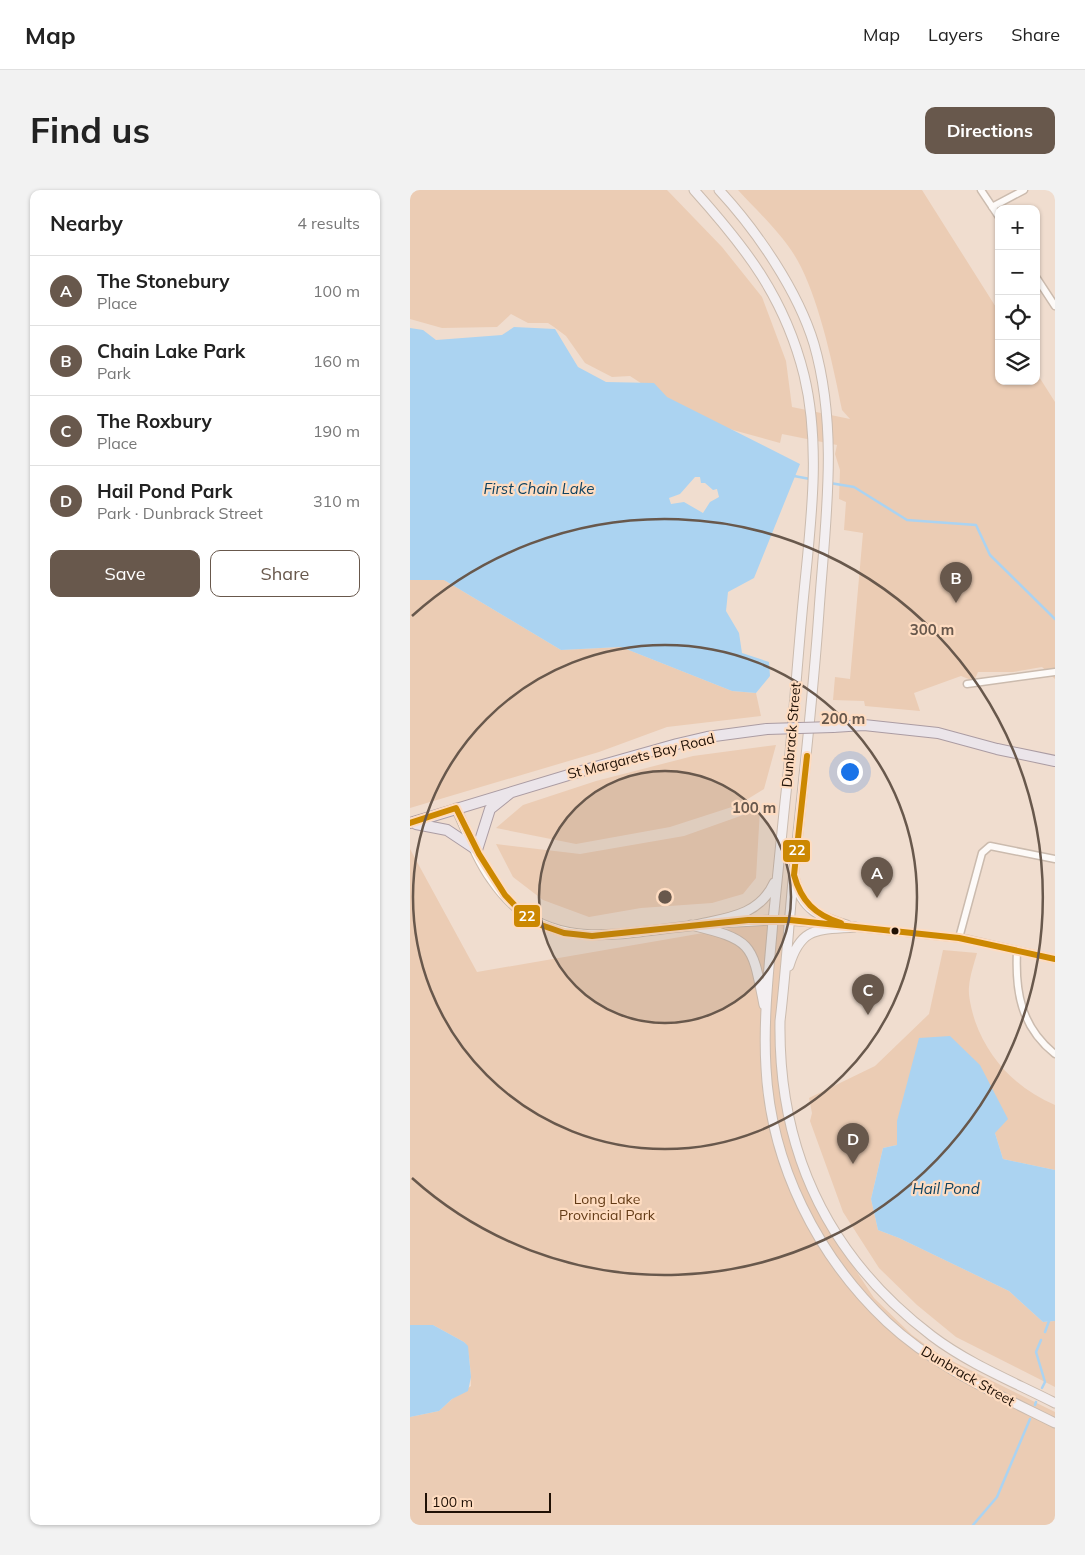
<!DOCTYPE html>
<meta charset="utf-8">
<style>
body{margin:0;font-family:Mulish,sans-serif;background:#f2f2f2;color:#222}
.controls{position:absolute;right:15px;top:15px;display:grid;overflow:hidden;border-radius:10px;box-shadow:0 1px 4px #0004}
.controls button{width:45px;height:45px;display:grid;place-items:center;padding:0;border:0;border-bottom:1px solid #e0e0e0;background:#fff;color:#222;font:25px sans-serif}
.scale{position:absolute;left:15px;bottom:12px;width:126px;box-sizing:border-box;padding-left:5px;border:2px solid #1f1005;border-top:0;font-size:14px;line-height:18px;white-space:nowrap;color:#1f1005;-webkit-text-stroke:4px #fedcc1;paint-order:stroke}
.you{position:absolute;left:439px;top:581px;width:18px;height:18px;margin:-12px;border:4px solid #fff;border-radius:50%;background:#1a73e8;box-shadow:0 0 0 8px #1a73e833}
.badge{display:grid;place-items:center;width:32px;height:32px;border-radius:50%;background:#68584c;color:#fff;font-size:16px;font-weight:700}
.pin{position:absolute;translate:-50% -41px;filter:drop-shadow(0 1px 2px #0008)}
.pin::after{content:'';position:absolute;top:26px;width:18px;height:15px;background:inherit;clip-path:polygon(0 0,100% 0,50% 100%)}
.list{margin:0;padding:0;list-style:none}
h2{display:flex;justify-content:space-between;align-items:center;height:65px;margin:0;padding:0 20px;font-size:21px}
h2 small{font-size:16px;font-weight:400;color:#767676}
.list li{display:grid;grid-template-columns:32px 1fr auto;gap:15px;align-items:center;box-sizing:border-box;height:70px;padding:0 20px;border-top:1px solid #e0e0e0}
.list b{display:block;font-size:19px;white-space:nowrap}
.list p{margin:0;font-size:16px;white-space:nowrap;color:#767676}
.list em{font-size:16px;font-style:normal;color:#767676}
.actions{display:flex;gap:10px;padding:15px 20px}
.actions a{flex:1;padding:11px 0;border:1px solid #68584c;border-radius:10px;text-align:center;font-size:18px;color:#68584c}
.actions .main{background:#68584c;color:#fff}
.icon{flex:none;width:28px;height:28px;fill:none;stroke:currentColor;stroke-width:2;stroke-linecap:round;stroke-linejoin:round}
.map{position:relative;flex:none;width:645px;height:1335px;overflow:hidden;border-radius:10px}
header{display:flex;align-items:center;gap:30px;box-sizing:border-box;height:70px;padding:0 25px;background:#fff;border-bottom:1px solid #e0e0e0}
header strong{font-size:24px}
nav{display:flex;gap:28px;margin-inline-start:auto;font-size:18px}
.intro{display:flex;align-items:center;justify-content:space-between;box-sizing:border-box;height:120px;padding:0 30px}
h1{margin:0;font-size:35px}
.button{padding:12px 22px;border-radius:10px;background:#68584c;color:#fff;font-size:18px;font-weight:700}
main{display:flex;gap:30px;padding:0 30px}
aside{flex:1;background:#fff;border-radius:10px;box-shadow:0 1px 4px #0004}
.map>svg:first-child{display:block}
.green{fill:#ebccb4}
.water{fill:#abd3f1;fill-rule:evenodd}
.lines{fill:none;stroke-linecap:round;stroke-linejoin:round}
.stream{stroke:#abd3f1;stroke-width:2.5}
.minor-casing{stroke:#cbbbae;stroke-width:9}
.tertiary-casing{stroke:#cbbbae;stroke-width:11}
.secondary-casing{stroke:#cbbbae;stroke-width:11}
.primary-casing{stroke:#ab9ca3;stroke-width:12}
.minor{stroke:#fdfaf8;stroke-width:6}
.tertiary{stroke:#fdfaf8;stroke-width:9}
.secondary{stroke:#f3eff1;stroke-width:9}
.primary{stroke:#ebe5ea;stroke-width:10}
.primary-bridge-casing{stroke:#ab9ca3;stroke-width:12;stroke-linecap:butt}
.primary-bridge{stroke:#ebe5ea;stroke-width:10}
.bus-1-casing{stroke:#fedcc1;stroke-width:10}
.bus-1{stroke:#cc8801;stroke-width:6}
.ring{fill:none;stroke:#68584c;stroke-width:2.5}
.bus-dot{fill:#1f1005;stroke:#fedcc1;stroke-width:2}
.labels{text-anchor:middle;stroke-width:4.5;stroke-linejoin:round;paint-order:stroke}
.street-label{font-size:14px;fill:#1f1005;stroke:#fedcc1}
.park-label{font-size:14px;fill:#633b16;stroke:#fedcc1}
.water-label{font-size:15px;font-style:italic;fill:#0e4261;stroke:#fedcc1}
.centre{fill:#68584c;stroke:#fedcc1;stroke-width:2.5}
.ring-label{font-size:15px;text-anchor:middle;font-weight:bold;fill:#68584c;stroke:#fedcc1;stroke-width:4.5;stroke-linejoin:round;paint-order:stroke}
.line-badge{stroke:#fedcc1;stroke-width:2}
.badge-label{font-size:14px;text-anchor:middle;font-weight:bold;fill:#fff}
</style>
<header>
<strong>Map</strong>
<nav><a>Map</a><a>Layers</a><a>Share</a></nav>
</header>
<div class="intro"><h1>Find us</h1><a class="button">Directions</a></div>
<main>
<aside>
<h2>Nearby<small>4 results</small></h2>
<ul class="list">
<li><span class="badge">A</span><div><b>The Stonebury</b><p>Place</p></div><em>100 m</em></li>
<li><span class="badge">B</span><div><b>Chain Lake Park</b><p>Park</p></div><em>160 m</em></li>
<li><span class="badge">C</span><div><b>The Roxbury</b><p>Place</p></div><em>190 m</em></li>
<li><span class="badge">D</span><div><b>Hail Pond Park</b><p>Park · Dunbrack Street</p></div><em>310 m</em></li>
</ul>
<div class="actions"><a class="main">Save</a><a>Share</a></div>
</aside>
<div class="map">
<svg width="645" height="1335" viewBox="0 0 645 1335">
<rect width="100%" height="100%" fill="#f0ddcf"/>
<path class="green" d="M0,0H257L312,57L352,107L376,171L382,217L440,229L432,220C423,175 411,118 391,77C377,48 349,23 328,0H512L589,122V191H626V182L645,212V489L632,477L603,482H568L564,491L551,486L504,503L510,521L455,516L454,511L423,510L425,487L440,489L453,343L434,340L436,312L429,309L430,280L425,264L427,255L372,244L370,253L312,237L237,197L220,186L202,187L175,173L156,146L144,137L138,133H118L101,124L87,137L32,138L0,129Z
M0,390H34L151,460L211,457L322,501L346,503L351,526L257,537L189,562L0,618Z
M366,555L354,599L328,615L260,637L166,654L86,638L113,615L186,591L283,566Z
M350,619L346,688L333,704L302,713L231,718L179,727L133,710L103,687L86,654L170,664L274,646Z
M0,659L67,782L375,729L369,880L401,1004L416,1035L464,1108L502,1145L530,1165L645,1222V1335H0V1227L29,1221L42,1209L61,1196C61,1186 60,1158 54,1152L23,1135H0Z
M533,760L567,763C564,774 560,785 559,797C558,807 562,821 565,831C579,870 607,899 645,915V980L593,969L585,943L487,931V955L473,958L461,1009L468,1040L489,1048L599,1101L633,1132L645,1131V1197L546,1147L507,1115L469,1078L433,1022L400,931L402,923L399,908L465,876L519,824Z"/>
<path class="water" d="M104,137L145,139L168,177L196,192L244,193L257,207L390,274L344,388L318,402L316,421L329,443L332,463L359,472L360,486L346,503L322,501L211,457L151,460L34,390H0V138L13,140L26,150L92,145ZM285,287H290L291,293H295L303,300L307,299L309,307L300,312L293,323L274,312L261,314L259,308L270,304Z
M540,846L570,875L598,929L585,943L593,969L645,980V1131L633,1132L599,1101L489,1048L468,1040L461,1009L473,958L487,955V931L509,848Z
M0,1135H23L54,1152L58,1156L61,1187L58,1201L42,1209L29,1221L0,1227Z"/>
<g class="lines">
<path class="stream" d="M384,286L400,289
M420,293L444,297L497,330L566,335L580,365L645,429
M635,1142L639,1131
M631,1150L626,1162L635,1192L632,1198
M625,1215L626,1212
M563,1335L587,1307L620,1229"/>
<g class="minor-casing">
<path id="minor" d="M571,0L589,27
M582,17L614,0
M626,87L645,116
M557,494L645,482
M363,730L427,735
M442,737L557,749L645,769
M549,748L572,663L580,656L645,669
M607,761C605,802 611,837 645,864"/>
</g>
<g class="tertiary-casing">
<path id="tertiary" d="M46,618C57,642 67,669 82,690C135,768 210,742 288,735
M309,733L363,730"/>
</g>
<g class="secondary-casing">
<path id="secondary" d="M284,0C336,58 375,108 394,185C411,255 401,331 394,402C387,472 383,542 375,612C371,652 367,691 363,731C359,779 353,829 356,878C361,974 407,1066 477,1132C525,1177 587,1204 645,1233
M309,0C347,41 388,101 404,154C429,241 415,333 409,421C403,508 393,594 384,680C379,730 376,781 370,831C368,961 418,1067 522,1146C559,1174 604,1192 645,1213
M385,690C391,719 411,728 437,735
M281,735C344,750 342,754 354,815
M285,735C316,728 349,726 364,693
M379,776C391,736 408,740 445,737"/>
</g>
<g class="primary-casing">
<path id="primary" d="M423,537L454,535L528,543L587,559L645,571
M0,633L175,580L267,554L297,547L357,539
M6,634L37,640L67,660L80,619L100,603"/>
</g>
<use href="#minor" class="minor"/>
<use href="#tertiary" class="tertiary"/>
<use href="#secondary" class="secondary"/>
<use href="#primary" class="primary"/>
<g class="primary-bridge-casing">
<path id="primary-bridge" d="M357,539L423,537"/>
</g>
<use href="#primary-bridge" class="primary-bridge"/>
<g class="bus-1-casing">
<path id="bus-1" d="M397,566L384,685C391,711 405,725 431,733
M0,633L46,618L69,664L95,705L111,722L131,735L154,743L182,746L338,730H380L549,748L645,769"/>
</g>
<use href="#bus-1" class="bus-1"/>
</g>
<circle cx="255" cy="707" r="126" fill="#68584c" fill-opacity=".12"/>
<g class="ring">
<circle cx="255" cy="707" r="126"/>
<circle cx="255" cy="707" r="252"/>
<path d="M2 426A378 378 0 1 1 2 988"/>
</g>
<circle class="bus-dot" cx="485" cy="741" r="4.5"/>
<g class="labels">
<g class="street-label">
<text transform="translate(381 545) rotate(-85)" y="5">Dunbrack Street</text>
<text transform="translate(231 566) rotate(-14)" y="5">St Margarets Bay Road</text>
<text transform="translate(558 1186) rotate(30)" y="5">Dunbrack Street</text>
</g>
<g class="park-label">
<text x="197" y="1014">Long Lake<tspan x="197" dy="16">Provincial Park</tspan></text>
</g>
<g class="water-label">
<text x="129" y="304">First Chain Lake</text>
<text x="536" y="1004">Hail Pond</text>
</g>
</g>
<circle cx="255" cy="707" r="8" class="centre"/>
<g class="ring-label">
<text x="522" y="445">300 m</text>
<text x="433" y="534">200 m</text>
<text x="344" y="623">100 m</text>
</g>
<g class="line-badge">
<rect x="372" y="649" width="29" height="24" rx="5" fill="#cc8801"/>
<rect x="103" y="714" width="28" height="24" rx="5" fill="#cc8801"/>
</g>
<g class="badge-label">
<text x="387" y="665">22</text>
<text x="117" y="731">22</text>
</g>
</svg>
<div class="controls">
<button>+</button>
<button>−</button>
<button><svg class="icon" aria-label="locate" viewBox="0 0 24 24"><circle cx="12" cy="12" r="6"/><path d="M12 2v4M12 18v4M2 12h4M18 12h4"/></svg></button>
<button><svg class="icon" aria-label="layers" viewBox="0 0 24 24"><path d="M12 4l9 5-9 5-9-5zM3 14l9 5 9-5"/></svg></button>
</div>
<div class="scale">100 m</div>
<div class="you"></div>
<div class="pin badge" style="left:467px;top:708px">A</div>
<div class="pin badge" style="left:546px;top:413px">B</div>
<div class="pin badge" style="left:458px;top:825px">C</div>
<div class="pin badge" style="left:443px;top:974px">D</div>
</div>
</main>
